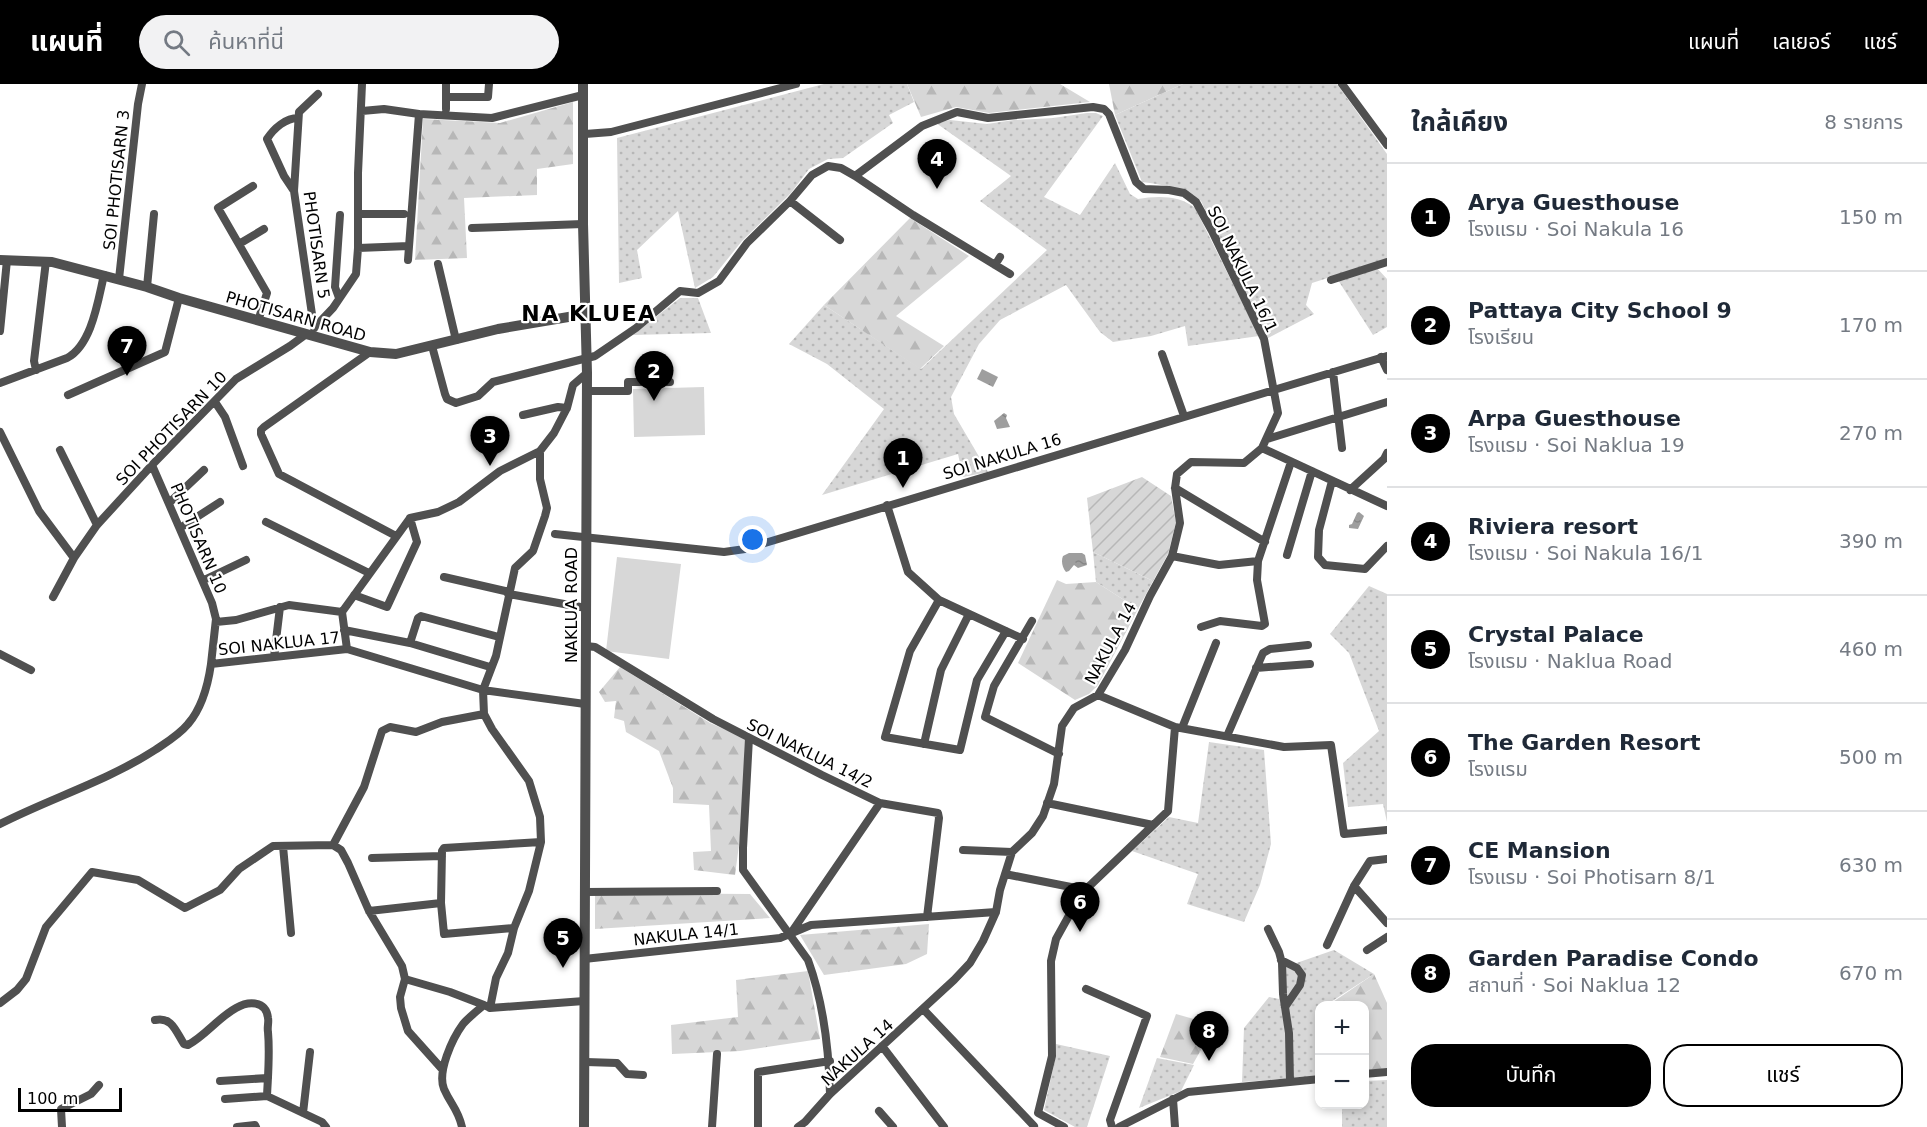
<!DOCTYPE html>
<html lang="th">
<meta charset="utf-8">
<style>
body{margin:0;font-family:"DejaVu Sans","Noto Sans Thai",sans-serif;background:#f2f2f3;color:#1f2937}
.controls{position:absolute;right:18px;bottom:18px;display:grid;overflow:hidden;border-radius:12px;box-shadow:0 3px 9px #0003}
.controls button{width:54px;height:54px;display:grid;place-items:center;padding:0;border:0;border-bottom:2px solid #e0e1e3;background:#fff;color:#1f2937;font:30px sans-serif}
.scale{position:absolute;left:18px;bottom:15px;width:104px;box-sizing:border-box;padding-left:6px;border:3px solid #000;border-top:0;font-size:16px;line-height:21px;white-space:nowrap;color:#000;-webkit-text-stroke:4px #fff;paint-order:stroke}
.you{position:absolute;left:753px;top:456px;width:21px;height:21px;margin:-15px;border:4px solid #fff;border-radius:50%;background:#1a73e8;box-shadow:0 0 0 9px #1a73e833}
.badge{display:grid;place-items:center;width:39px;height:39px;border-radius:50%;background:#000;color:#fff;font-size:20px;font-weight:700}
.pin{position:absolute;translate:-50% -50px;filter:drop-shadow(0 2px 3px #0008)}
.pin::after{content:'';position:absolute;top:32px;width:21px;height:18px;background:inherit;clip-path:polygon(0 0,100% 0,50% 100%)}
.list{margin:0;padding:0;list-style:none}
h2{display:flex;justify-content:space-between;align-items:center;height:78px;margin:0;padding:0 24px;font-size:26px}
h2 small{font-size:20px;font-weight:400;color:#747a83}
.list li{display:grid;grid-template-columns:39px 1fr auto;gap:18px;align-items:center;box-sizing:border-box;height:108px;padding:0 24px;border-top:2px solid #e0e1e3}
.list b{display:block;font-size:22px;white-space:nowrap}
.list p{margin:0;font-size:20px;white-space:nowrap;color:#747a83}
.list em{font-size:20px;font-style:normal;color:#747a83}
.actions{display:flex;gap:12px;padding:18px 24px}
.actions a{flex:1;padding:14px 0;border:2px solid #000;border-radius:24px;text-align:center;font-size:21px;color:#000}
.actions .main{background:#000;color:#fff}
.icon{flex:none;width:33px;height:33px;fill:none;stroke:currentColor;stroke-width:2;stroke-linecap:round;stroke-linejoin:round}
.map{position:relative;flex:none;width:1387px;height:1043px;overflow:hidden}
header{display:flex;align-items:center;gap:36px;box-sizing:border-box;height:84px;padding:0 30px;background:#000;color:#fff}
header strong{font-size:28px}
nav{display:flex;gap:33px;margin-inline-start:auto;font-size:21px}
.search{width:420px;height:54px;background:#f2f2f3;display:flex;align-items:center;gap:15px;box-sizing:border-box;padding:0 21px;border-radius:33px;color:#747a83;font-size:22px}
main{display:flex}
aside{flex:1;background:#fff}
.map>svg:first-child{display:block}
.grass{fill:url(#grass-dots)}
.forest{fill:url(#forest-firs)}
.park{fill:#d7d7d7}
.garden{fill:url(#garden-furrows)}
.water{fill:url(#water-ripples)}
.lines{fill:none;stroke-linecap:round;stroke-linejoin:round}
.minor{stroke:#505050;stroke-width:8}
.tertiary{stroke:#505050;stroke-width:10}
.labels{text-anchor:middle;stroke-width:4.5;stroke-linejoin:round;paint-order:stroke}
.street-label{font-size:16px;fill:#000;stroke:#fff}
.district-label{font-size:22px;font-weight:bold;letter-spacing:1.5px;fill:#000;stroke:#fff}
</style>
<header>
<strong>แผนที่</strong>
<div class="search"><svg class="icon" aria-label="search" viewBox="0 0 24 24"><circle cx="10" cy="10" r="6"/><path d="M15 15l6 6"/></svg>ค้นหาที่นี่</div>
<nav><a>แผนที่</a><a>เลเยอร์</a><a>แชร์</a></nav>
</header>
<main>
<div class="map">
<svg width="1387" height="1043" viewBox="0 0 1387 1043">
<defs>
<pattern id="grass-dots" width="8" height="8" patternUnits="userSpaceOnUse" patternTransform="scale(1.5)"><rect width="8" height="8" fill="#d7d7d7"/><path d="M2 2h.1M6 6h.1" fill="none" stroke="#b7b7b7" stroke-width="1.8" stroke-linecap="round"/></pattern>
<pattern id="forest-firs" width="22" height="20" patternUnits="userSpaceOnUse" patternTransform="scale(1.5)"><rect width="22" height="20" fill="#d7d7d7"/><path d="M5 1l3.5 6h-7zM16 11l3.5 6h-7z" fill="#b7b7b7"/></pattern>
<pattern id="garden-furrows" width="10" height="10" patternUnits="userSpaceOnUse" patternTransform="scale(1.5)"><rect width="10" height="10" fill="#d7d7d7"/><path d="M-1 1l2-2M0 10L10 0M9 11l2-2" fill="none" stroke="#b7b7b7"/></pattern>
<pattern id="water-ripples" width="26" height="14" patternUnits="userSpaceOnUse" patternTransform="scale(1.5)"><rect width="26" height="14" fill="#9e9e9e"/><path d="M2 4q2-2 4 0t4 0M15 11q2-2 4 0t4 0" fill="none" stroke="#868686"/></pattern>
</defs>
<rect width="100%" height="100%" fill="#fff"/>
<path class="grass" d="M824,0H907L914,18L889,31L893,39L843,74L828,75L809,85L791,109L742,157L713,193L695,204L678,127L637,166L642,194L619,199L617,54Z
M1183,0H1337L1387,70V175L1312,199L1306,221L1314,230L1268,254L1201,117C1183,103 1163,101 1142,98L1115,31Z
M1087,29H1096L1103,32L1044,113L1080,131L1115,79L1130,110L1138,115C1157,112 1179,111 1195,124L1259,252L1188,262L1185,242L1151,252L1113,258L1100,248L1066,201L1000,236L979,260L951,313L954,330L988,388L963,393L958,370L822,411L884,325L827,280L789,260L824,221L921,285L1047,166L980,117L1011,92L936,39L950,36L987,40L1014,36L1053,34Z
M1376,183L1387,195V243L1373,251L1338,196Z
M680,214H698L711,249L633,251Z
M1093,468L1153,497L1138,525L1096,498Z
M1369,502L1387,510V738L1383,720L1348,723L1343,679L1379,647L1349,569L1330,550Z
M1209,658L1264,666L1271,760L1260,801L1244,838L1187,820L1198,790L1132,767L1169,733L1198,739Z
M1334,866L1374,890L1326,921L1320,922L1319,992L1242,998L1244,944L1269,913L1279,915L1285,883Z
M1056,960L1110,972L1087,1043H1075L1044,1026L1056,971Z
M1157,974L1194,981L1181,1007L1139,1024Z
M1387,996V1043H1342V1021L1364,1020L1365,997Z"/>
<path class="forest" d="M907,0H1060L1090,18L989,29L956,23L921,33Z
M1109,0H1183L1115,31Z
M573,18V80L537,85V111L464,114L467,174L415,176L423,35L500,39Z
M910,134L969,172L896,232L944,262L920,285L824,221Z
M1057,496L1066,500L1096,498L1138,525L1098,601L1089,610L1075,616L1018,579Z
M620,583L710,639L745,654L743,731L735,791L694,786L693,768L711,767L709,721L673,719V704L659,667L626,648L624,637L614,634L616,617L605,618L599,608Z
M595,809L750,810L770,834L595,845Z
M929,840L927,870L906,880L824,891L800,851Z
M808,887L820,955L740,967L672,970L671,941L738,933L736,896Z
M1374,890L1387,919V984L1365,987L1364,922H1327Z
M1176,930L1215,941L1193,980L1160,973Z"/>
<path class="park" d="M704,303L705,351L634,353L633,305Z
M617,473L681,480L669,575L606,567Z"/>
<path class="garden" d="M1142,393L1171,412L1176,438L1168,470L1153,497L1093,468L1087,414Z"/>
<path class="water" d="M982,285L998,293L993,303L977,295Z
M1004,329L1007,331L1006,334L1010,343L997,345L994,337Z
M1359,428L1364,432L1358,445L1349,444V441L1352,440L1357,429Z
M1069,469H1082L1085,471L1087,481L1078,484L1074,481L1069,487L1066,488C1062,483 1061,477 1063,472Z"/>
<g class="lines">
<path class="minor" d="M1342,0L1387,61
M446,13H488L489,0
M446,25V0
M362,27L384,25L419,30
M585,50L611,48L796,0
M855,92L913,131L1010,190
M253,102L218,124L267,209L258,237
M294,107L284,92L267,55C274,44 286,34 298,34
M790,117L840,156
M359,130H404
M472,144L583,140
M239,160L264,145
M358,164L409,162
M408,176L419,30L492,34L583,11
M438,180L456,256
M995,181L1000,173
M119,195L138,20L142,0
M1331,196L1387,178
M147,203L154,130
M339,214L335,203L340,131
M315,243L333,224L356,190L358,164V89L362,0
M314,244L294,107L299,28L318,10
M0,247L7,176
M432,262L445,310L447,315L456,319L478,312L493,298L595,272L636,244L680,207L698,209L719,197L747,159L790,117L812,91L828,82L841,84L855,92L922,42L957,28L988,34L1093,23L1104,25L1109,30L1136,98L1144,105L1169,106L1184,109L1196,118L1212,147L1264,255L1278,329L1262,364L1244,379L1191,378L1177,390L1175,404L1180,439L1172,472L1150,512L1125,566L1098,611L1074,624L1062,642L1054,700L1043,732L1032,749L1012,768L1000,806L996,828L983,857L970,879L954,896L830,1010L805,1038L798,1043
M370,268L264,343L261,346V350L279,390L396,452
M1162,270L1184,332
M1381,273L1387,286
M36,286L34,277L46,177
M1333,288L1342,364
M0,299L67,274C92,261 98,216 104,191
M587,307H628V298H670
M68,311L165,268L179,214
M215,318L225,333L243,382
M523,331L558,323L567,324
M0,348L39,427L74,474
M1267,355L1387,318
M1262,364L1387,422
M60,366L97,441
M152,381L212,519L216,535L211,580
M1332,397L1319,446L1318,473L1325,481L1365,485L1387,462
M1175,404L1265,458
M1350,406L1384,375L1387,369
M169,419L204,386
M887,421L908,488L939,516L1023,555
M266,438L369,489
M180,444L220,418
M555,450L724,468L745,465L1387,272
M1287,471L1312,387
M1172,472L1219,481L1258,477
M444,493L505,507L509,510L586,524
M204,496L246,476
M354,511L387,523L417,458L410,434
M53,513L74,474L97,441L152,381L236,295L290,262L305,251
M939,516L910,567L885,653L960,666L977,596L1006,547
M342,528L347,565
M1032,537L994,602L985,633L1059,670
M216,538L236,536L289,521L342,528L410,434L438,428L459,418L500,387L540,367L554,349L567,324L573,301L587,289
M1201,543L1220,537L1262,542L1265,540L1257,496L1258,477L1291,378
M344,546L410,559L490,583
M410,559L418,534L421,532L499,553
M586,562L595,563L713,635L822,691L880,719L938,729L939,734L927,833
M0,570L31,586
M274,573L280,523
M1256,584L1310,580
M1098,611L1175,643L1284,663L1331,661L1344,750L1387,746
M1182,644L1216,559
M1227,652L1263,569L1270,565L1308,561
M749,654L743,764V786L808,876C823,917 829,967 830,1010
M924,660L941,586L969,530
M1047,719L1153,741
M0,740C51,714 107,697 155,666C167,658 179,651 188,640C202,624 208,601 211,580L347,565L483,606L585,620
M333,761L364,703L382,647L390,643L416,648L442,638L484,630
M283,762L291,849
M963,766L1012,768
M372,774L442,772
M1005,790L1086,806
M1354,802L1370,777L1387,775
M585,808L717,807
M369,827L441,819
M514,844L444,850L441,819L442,767L444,764L541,758
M1268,845L1279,868L1282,879L1283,910L1289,949L1290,998
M791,849L880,719
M1327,861L1354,802L1387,839
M1367,866L1387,853
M584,875L780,854L811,841L996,828
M1281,876L1297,884L1302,891L1300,901L1285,923
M405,895L450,908L484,921
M1086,905L1147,932L1110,1036L1112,1043
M0,919L17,906L26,895L46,843L92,788L138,796L185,824L220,806L239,785L273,762L333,761L341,766L348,779L369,827L402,882L405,895L400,913L401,924L408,947L442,985
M490,924L496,894L508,869L514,844L529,807L541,758L540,733L529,697L492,645L484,630L483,606L496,572L515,484L533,467L545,432L547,424L540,395V367
M924,926L1034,1042
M155,936C172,932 176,948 184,960L188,961C206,951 218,934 236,924C248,917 266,916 268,934C269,938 267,943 268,948C270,970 268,990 267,1012
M882,962L944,1043
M586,978L617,979L627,990L643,991
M1364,990L1387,988
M220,997L268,994
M225,1015L267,1012L322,1038L326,1043
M1173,1015L1175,1043
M879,1027L893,1043
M303,1029L310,968
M62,1043L61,1025L91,1010L99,1001
M237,1043L255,1041L256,1043
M462,1043C458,1025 451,1021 444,1005C437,988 452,955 463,940C469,933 477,927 484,921L490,924L584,917
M712,1043L717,970
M758,1043V988L830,977
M1064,1043L1038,1029L1052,972L1051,877L1056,855L1081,810L1168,727L1175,643
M1119,1043L1188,1008L1320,995"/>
<path class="tertiary" d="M583,0V140L587,289L584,1043
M0,176L52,178L147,203L179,214L370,268L396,270L498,245L586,230"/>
</g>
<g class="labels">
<g class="street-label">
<text transform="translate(116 96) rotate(-84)" y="6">SOI PHOTISARN 3</text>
<text transform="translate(317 161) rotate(82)" y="6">PHOTISARN 5</text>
<text transform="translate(1243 185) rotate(64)" y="6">SOI NAKULA 16/1</text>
<text transform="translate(296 232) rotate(16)" y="6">PHOTISARN ROAD</text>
<text transform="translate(171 344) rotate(-46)" y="6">SOI PHOTISARN 10</text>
<text transform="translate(1002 372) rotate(-17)" y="6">SOI NAKULA 16</text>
<text transform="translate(199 454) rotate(67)" y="6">PHOTISARN 10</text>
<text transform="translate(571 521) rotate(-90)" y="6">NAKLUA ROAD</text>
<text transform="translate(279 559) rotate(-6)" y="6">SOI NAKLUA 17</text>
<text transform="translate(1110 559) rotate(-62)" y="6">NAKULA 14</text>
<text transform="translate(810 669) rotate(26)" y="6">SOI NAKLUA 14/2</text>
<text transform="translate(686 850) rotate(-6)" y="6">NAKULA 14/1</text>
<text transform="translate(857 968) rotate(-42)" y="6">NAKULA 14</text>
</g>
<g class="district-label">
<text x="589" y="237">NA KLUEA</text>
</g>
</g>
</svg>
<div class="controls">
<button>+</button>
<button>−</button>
</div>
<div class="scale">100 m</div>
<div class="you"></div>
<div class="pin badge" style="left:903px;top:404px">1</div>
<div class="pin badge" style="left:654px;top:317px">2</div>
<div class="pin badge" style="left:490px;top:382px">3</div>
<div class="pin badge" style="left:937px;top:105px">4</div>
<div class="pin badge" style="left:563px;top:884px">5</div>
<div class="pin badge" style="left:1080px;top:848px">6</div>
<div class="pin badge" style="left:127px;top:292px">7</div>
<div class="pin badge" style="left:1209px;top:977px">8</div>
</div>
<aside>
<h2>ใกล้เคียง<small>8 รายการ</small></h2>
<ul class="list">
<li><span class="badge">1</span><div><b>Arya Guesthouse</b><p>โรงแรม · Soi Nakula 16</p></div><em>150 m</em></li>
<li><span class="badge">2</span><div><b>Pattaya City School 9</b><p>โรงเรียน</p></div><em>170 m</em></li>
<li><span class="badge">3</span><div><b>Arpa Guesthouse</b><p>โรงแรม · Soi Naklua 19</p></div><em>270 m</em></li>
<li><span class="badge">4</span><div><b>Riviera resort</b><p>โรงแรม · Soi Nakula 16/1</p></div><em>390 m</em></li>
<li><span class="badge">5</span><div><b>Crystal Palace</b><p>โรงแรม · Naklua Road</p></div><em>460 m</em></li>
<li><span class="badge">6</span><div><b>The Garden Resort</b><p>โรงแรม</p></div><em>500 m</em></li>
<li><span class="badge">7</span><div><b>CE Mansion</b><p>โรงแรม · Soi Photisarn 8/1</p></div><em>630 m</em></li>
<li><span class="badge">8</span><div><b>Garden Paradise Condo</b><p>สถานที่ · Soi Naklua 12</p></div><em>670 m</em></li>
</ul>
<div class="actions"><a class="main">บันทึก</a><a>แชร์</a></div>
</aside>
</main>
